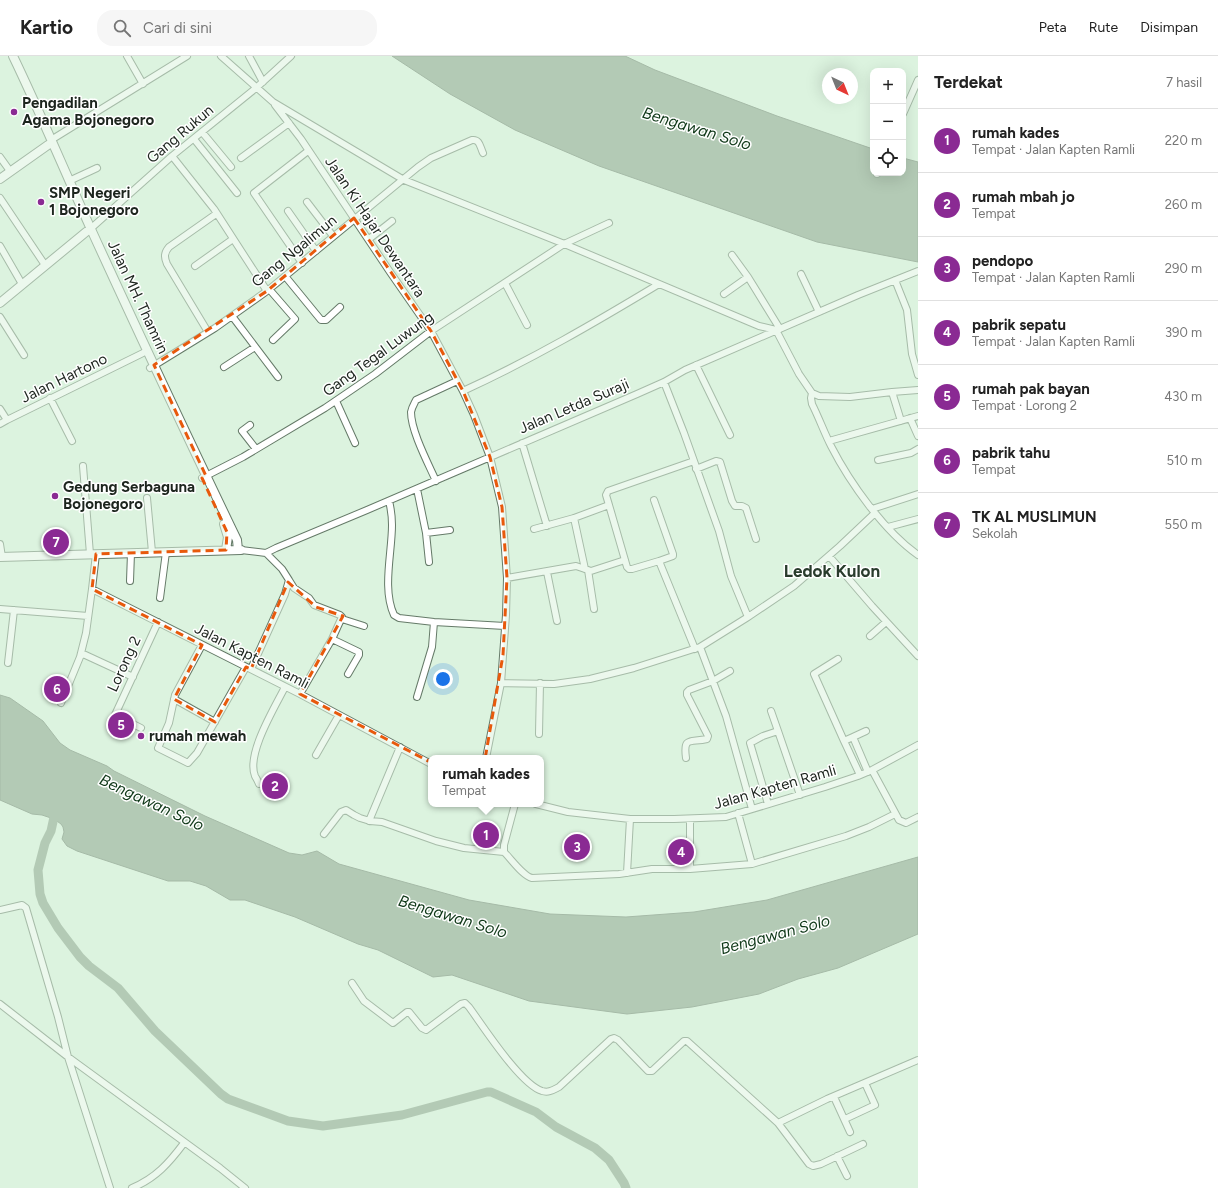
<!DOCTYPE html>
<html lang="id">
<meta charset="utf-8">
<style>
body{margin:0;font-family:Figtree,sans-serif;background:#f6f6f6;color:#222}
.controls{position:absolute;right:12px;top:12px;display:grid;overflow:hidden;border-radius:8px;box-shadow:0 4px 16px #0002}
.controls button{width:36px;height:36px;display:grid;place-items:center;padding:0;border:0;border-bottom:1px solid #e0e0e0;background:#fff;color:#222;font:20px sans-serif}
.compass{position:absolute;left:822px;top:12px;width:36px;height:36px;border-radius:50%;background:#fff;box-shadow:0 4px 16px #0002;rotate:137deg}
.you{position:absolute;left:443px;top:623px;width:14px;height:14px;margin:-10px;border:3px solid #fff;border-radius:50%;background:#1a73e8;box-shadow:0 0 0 6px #1a73e833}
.badge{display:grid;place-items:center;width:26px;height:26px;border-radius:50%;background:#8a2a93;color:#fff;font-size:13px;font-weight:700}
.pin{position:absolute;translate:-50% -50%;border:2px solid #fff;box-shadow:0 1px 4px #0006}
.popup{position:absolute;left:428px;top:699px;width:116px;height:52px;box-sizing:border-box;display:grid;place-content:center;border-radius:8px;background:#fff;filter:drop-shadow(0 1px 3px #0005);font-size:13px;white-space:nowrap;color:#767676}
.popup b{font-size:15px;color:#222}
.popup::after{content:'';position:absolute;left:50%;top:100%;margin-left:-8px;border:8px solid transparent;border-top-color:#fff}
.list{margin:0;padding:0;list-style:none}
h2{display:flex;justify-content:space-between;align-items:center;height:52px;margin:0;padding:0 16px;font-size:17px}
h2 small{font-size:13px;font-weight:400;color:#767676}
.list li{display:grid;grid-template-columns:26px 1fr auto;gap:12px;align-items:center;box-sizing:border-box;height:64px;padding:0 16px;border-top:1px solid #e0e0e0}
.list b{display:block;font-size:15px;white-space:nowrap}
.list p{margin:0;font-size:13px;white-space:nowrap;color:#767676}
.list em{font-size:13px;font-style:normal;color:#767676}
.icon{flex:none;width:22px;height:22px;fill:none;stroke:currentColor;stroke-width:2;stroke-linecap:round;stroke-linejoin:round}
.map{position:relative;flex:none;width:918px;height:1132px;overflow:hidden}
header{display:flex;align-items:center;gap:24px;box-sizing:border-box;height:56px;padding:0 20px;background:#fff;border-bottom:1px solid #e0e0e0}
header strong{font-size:19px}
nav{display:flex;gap:22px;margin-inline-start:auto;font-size:14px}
.search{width:280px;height:36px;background:#f6f6f6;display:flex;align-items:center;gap:10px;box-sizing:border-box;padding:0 14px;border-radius:16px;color:#767676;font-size:15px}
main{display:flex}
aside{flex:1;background:#fff}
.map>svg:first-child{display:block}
.water{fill:#819a84;stroke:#637765}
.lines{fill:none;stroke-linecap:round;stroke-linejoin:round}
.river{stroke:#819a84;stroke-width:9}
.minor-casing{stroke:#657a68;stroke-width:8}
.major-casing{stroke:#657a68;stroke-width:10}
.minor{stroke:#fff;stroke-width:6}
.major{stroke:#fff;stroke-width:8}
.marked{fill:none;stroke:#e8590c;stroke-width:3;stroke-dasharray:8 5;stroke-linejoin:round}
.poi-dot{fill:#8a2a93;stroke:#fff;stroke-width:1.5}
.labels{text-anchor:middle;stroke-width:3;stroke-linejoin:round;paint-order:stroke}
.poi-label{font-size:15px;font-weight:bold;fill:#1d251e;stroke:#fff;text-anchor:start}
.street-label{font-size:15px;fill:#1d251e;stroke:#fff}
.water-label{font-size:16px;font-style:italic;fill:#103919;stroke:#fff}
.quarter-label{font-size:17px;font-weight:bold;fill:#293c2c;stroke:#fff}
</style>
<header>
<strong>Kartio</strong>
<div class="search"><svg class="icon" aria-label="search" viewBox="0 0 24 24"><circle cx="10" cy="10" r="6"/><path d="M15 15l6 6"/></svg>Cari di sini</div>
<nav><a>Peta</a><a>Rute</a><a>Disimpan</a></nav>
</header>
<main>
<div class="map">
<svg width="918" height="1132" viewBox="0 0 918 1132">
<rect width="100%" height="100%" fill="#dcf3df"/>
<path class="water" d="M392,0H625L655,14L777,60L873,93V117H903V102L918,106V206L817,186L599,110L515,74L450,38Z
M0,639L10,642L43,665L60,687L70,694L107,710L114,715L205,760L289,797L302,799L317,795L339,808L469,844L550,858L626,861L694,856L767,844L918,801V878L838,912L798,923L759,938L692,951L627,958L529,945L452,919L433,921L378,894L358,888L295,861L245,844H230L206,830L190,825H168L77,795L67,790L62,783L64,776L63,771L61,768L54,763L42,759L32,758L0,744Z"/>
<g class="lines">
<path class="river" d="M56,752L51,775L45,787L38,814L40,838L43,847L58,872L80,901L89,910L118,932L155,975L221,1038L228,1043L288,1065L323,1070L402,1059L487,1036H491L536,1056L556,1071L595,1092L609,1104L624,1127L626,1132"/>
<g class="minor-casing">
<path id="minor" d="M127,0L143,28
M221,0L273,46L404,124L562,187L759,270L776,274L799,318L812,337L819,340L850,341L892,336L918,334
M249,0L263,26
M275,49L301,83L390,216L431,275L463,335L474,359L490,401L502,451L507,522L506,559L501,627L486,702
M903,58L918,24
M202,76L231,111
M194,83L237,137
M51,84L187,0
M172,100L214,153L267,235
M0,101L10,115
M241,102L289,67
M877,118V117
M69,125L97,112
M0,142L45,209
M307,146L333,180
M288,155L316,195
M88,175L172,100L256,32L291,0
M369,183L392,165
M0,190L22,228
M732,199L748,221L780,273
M302,207L254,137L308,95
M195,210L233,183
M801,218L819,256
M285,220L321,264H326L340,251
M895,224L907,254L912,298L918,319
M505,227L527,269
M269,233L295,263L273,284
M724,238L748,221
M232,260L278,321
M0,261L24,299
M208,276L167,208C164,201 164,197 169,191L216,158
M696,309L730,379
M224,311L255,291
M150,312L215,272L267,235L418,111L431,102L472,84C480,83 480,91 483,97
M664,326L684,377L719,475L731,520L748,561
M463,335C531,304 596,266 659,228
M892,336L901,365
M812,337L811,342L812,348C819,362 824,376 831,390C850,427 884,475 918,499
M50,342L72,385
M336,345L355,387
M0,353L7,364L143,297
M910,362L918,380
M0,368L7,364
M250,369L242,375L256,393
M829,385L918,360
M522,387L547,470
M878,404L911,397L918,393
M83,410L90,498
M696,413L716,405L720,406L732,445L735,450H742L746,452L756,483
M202,422L243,401L325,352L375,318L431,275L564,188L609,167
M436,425C428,407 411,375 411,356C412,351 414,348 416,344L457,325
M417,433L426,477L450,474
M147,442L152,496
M654,444L673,498V500L659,505
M389,445C391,453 392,461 392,469C392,497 382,533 394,559L399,562L434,566L505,570
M609,449L627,511L629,513H632L659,505L695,593
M872,453L918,438
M574,462L585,513
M888,471L918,463
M534,473L574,462L609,449L606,439L608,435L694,405
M426,477L429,506
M0,488L2,501
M241,494L266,497L276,492L367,454L637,338L664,326L685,314L858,239L918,215
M96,498L92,533L300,638L431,708
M829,500L872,550L918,600
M588,514L594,553
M547,516L557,565
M507,522L576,510L591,515L625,504
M289,524L294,532L309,542L314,549L340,559L342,561L332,583L300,638
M130,525L131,497
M160,542L166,496
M0,553L88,560
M342,563L364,570
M870,580L886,566
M332,583L359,596V599L348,618
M202,589L175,639L169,667L158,692L188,707L197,697L246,611
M700,591L726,660L752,753
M81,597L133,621
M838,603L814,618L844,685
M8,607L14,554
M251,613L285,538L289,524L282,513L266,497
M501,627L554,628L590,623L634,612L700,591L748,561L794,530L840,490L875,457
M417,641L432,591L434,566
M174,643L215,666
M61,647L80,601L86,577L92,533
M115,659L141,672
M114,661L158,566
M778,675L800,739
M539,678L540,627
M853,681L866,675
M316,699L339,659
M686,702C683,680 690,687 707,683L708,680L687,639V636L689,634L713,625L730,615
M872,714L899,764L906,767L918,761
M860,719L844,685L853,681L868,716
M259,728C258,725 256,722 255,720C246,698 275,651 285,631
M515,748L504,789V796C512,804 523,820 532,822L619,818L652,813H690L752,808L846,780L869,771L895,758
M536,748L568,756L630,763H674L726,761L825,731L858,720L872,714L918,689
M768,748L750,687L763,680L778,675L771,655
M738,757L752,808
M690,763V813
M369,765L400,691
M324,778L341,756L346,754L354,759L360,762L370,765L382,766L436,785L464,792L504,796
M627,817L630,763
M0,854L22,849L26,852L58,961L68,1001L110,1132
M352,927L364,945L393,967L407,956H409L422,972L426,974L461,948L465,947L469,951C483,970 520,1028 542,1035C549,1037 553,1034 559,1031L611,983L614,982L618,984L648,1015H652L684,985H687L778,1067L827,1043L918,1004
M0,948L68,1001L220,1112L245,1132
M834,1041L850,1076
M845,1063L875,1049L865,1027
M778,1067L809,1108L813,1110L821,1108L863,1088
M837,1100L847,1120
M132,1132C156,1122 169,1107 184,1087"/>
</g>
<g class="major-casing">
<path id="major" d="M13,0C40,56 64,114 90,171C138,276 187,380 237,484L238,494
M0,123L48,89
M0,247L86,176
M224,468L228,481L226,494
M0,501L241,494"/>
</g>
<use href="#minor" class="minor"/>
<use href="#major" class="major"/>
</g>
<path d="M0 0H918V1132H0ZM354,162L431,275L463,335L490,401L502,451L507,522L503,599L480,732L300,638L343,560L316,551L288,526L251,613L246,611L215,666L174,643L202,589L92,533L96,498L226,494L227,476L202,422L206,420L154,309L267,235Z" fill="#dcf3df" fill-opacity=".55" fill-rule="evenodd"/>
<path class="marked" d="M354,162L431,275L463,335L490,401L502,451L507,522L503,599L480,732L300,638L343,560L316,551L288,526L251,613L246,611L215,666L174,643L202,589L92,533L96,498L226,494L227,476L202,422L206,420L154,309L267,235Z"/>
<g class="poi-dot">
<circle cx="14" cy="56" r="4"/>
<circle cx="41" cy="146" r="4"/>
<circle cx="55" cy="440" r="4"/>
<circle cx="141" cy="680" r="4"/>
</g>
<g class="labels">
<g class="poi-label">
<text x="22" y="52">Pengadilan<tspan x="22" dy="17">Agama Bojonegoro</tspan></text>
<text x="49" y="142">SMP Negeri<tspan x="49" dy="17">1 Bojonegoro</tspan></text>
<text x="63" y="436">Gedung Serbaguna<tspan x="63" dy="17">Bojonegoro</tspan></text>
<text x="149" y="685">rumah mewah</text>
</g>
<g class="street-label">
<text transform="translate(180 78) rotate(-40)" y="5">Gang Rukun</text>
<text transform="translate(375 171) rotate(56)" y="5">Jalan Ki Hajar Dewantara</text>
<text transform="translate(294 195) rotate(-39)" y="5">Gang Ngalimun</text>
<text transform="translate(138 241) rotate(65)" y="5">Jalan MH. Thamrin</text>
<text transform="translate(378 298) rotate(-36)" y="5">Gang Tegal Luwung</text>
<text transform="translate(64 322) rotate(-26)" y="5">Jalan Hartono</text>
<text transform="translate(574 350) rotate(-23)" y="5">Jalan Letda Suraji</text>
<text transform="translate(252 600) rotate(27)" y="5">Jalan Kapten Ramli</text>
<text transform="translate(124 608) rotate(-65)" y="5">Lorong 2</text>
<text transform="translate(775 731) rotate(-16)" y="5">Jalan Kapten Ramli</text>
</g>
<g class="water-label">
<text transform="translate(697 72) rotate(17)" y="6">Bengawan Solo</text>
<text transform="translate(152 746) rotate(25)" y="6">Bengawan Solo</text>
<text transform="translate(453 860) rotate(17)" y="6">Bengawan Solo</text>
<text transform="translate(775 878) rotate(-15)" y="6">Bengawan Solo</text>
</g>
<g class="quarter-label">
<text x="832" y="521">Ledok Kulon</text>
</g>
</g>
</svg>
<div class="controls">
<button>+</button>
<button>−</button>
<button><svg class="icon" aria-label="locate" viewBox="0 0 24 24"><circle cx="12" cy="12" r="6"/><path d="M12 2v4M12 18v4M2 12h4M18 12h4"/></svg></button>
</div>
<svg class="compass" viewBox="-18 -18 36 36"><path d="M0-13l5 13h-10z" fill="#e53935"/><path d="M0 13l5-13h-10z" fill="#767676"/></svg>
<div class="you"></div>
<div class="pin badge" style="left:486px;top:779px">1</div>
<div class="popup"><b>rumah kades</b>Tempat</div>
<div class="pin badge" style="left:275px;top:730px">2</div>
<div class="pin badge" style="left:577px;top:791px">3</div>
<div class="pin badge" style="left:681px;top:796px">4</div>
<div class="pin badge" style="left:121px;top:669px">5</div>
<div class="pin badge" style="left:57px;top:633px">6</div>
<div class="pin badge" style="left:56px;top:486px">7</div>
</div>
<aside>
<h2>Terdekat<small>7 hasil</small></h2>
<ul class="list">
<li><span class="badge">1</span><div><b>rumah kades</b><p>Tempat · Jalan Kapten Ramli</p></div><em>220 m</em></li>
<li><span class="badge">2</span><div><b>rumah mbah jo</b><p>Tempat</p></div><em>260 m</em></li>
<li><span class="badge">3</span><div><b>pendopo</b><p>Tempat · Jalan Kapten Ramli</p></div><em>290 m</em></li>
<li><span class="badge">4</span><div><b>pabrik sepatu</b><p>Tempat · Jalan Kapten Ramli</p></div><em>390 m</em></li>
<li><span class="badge">5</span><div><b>rumah pak bayan</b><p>Tempat · Lorong 2</p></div><em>430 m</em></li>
<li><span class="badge">6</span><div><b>pabrik tahu</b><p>Tempat</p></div><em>510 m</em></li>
<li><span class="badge">7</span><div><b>TK AL MUSLIMUN</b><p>Sekolah</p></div><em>550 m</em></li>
</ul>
</aside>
</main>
